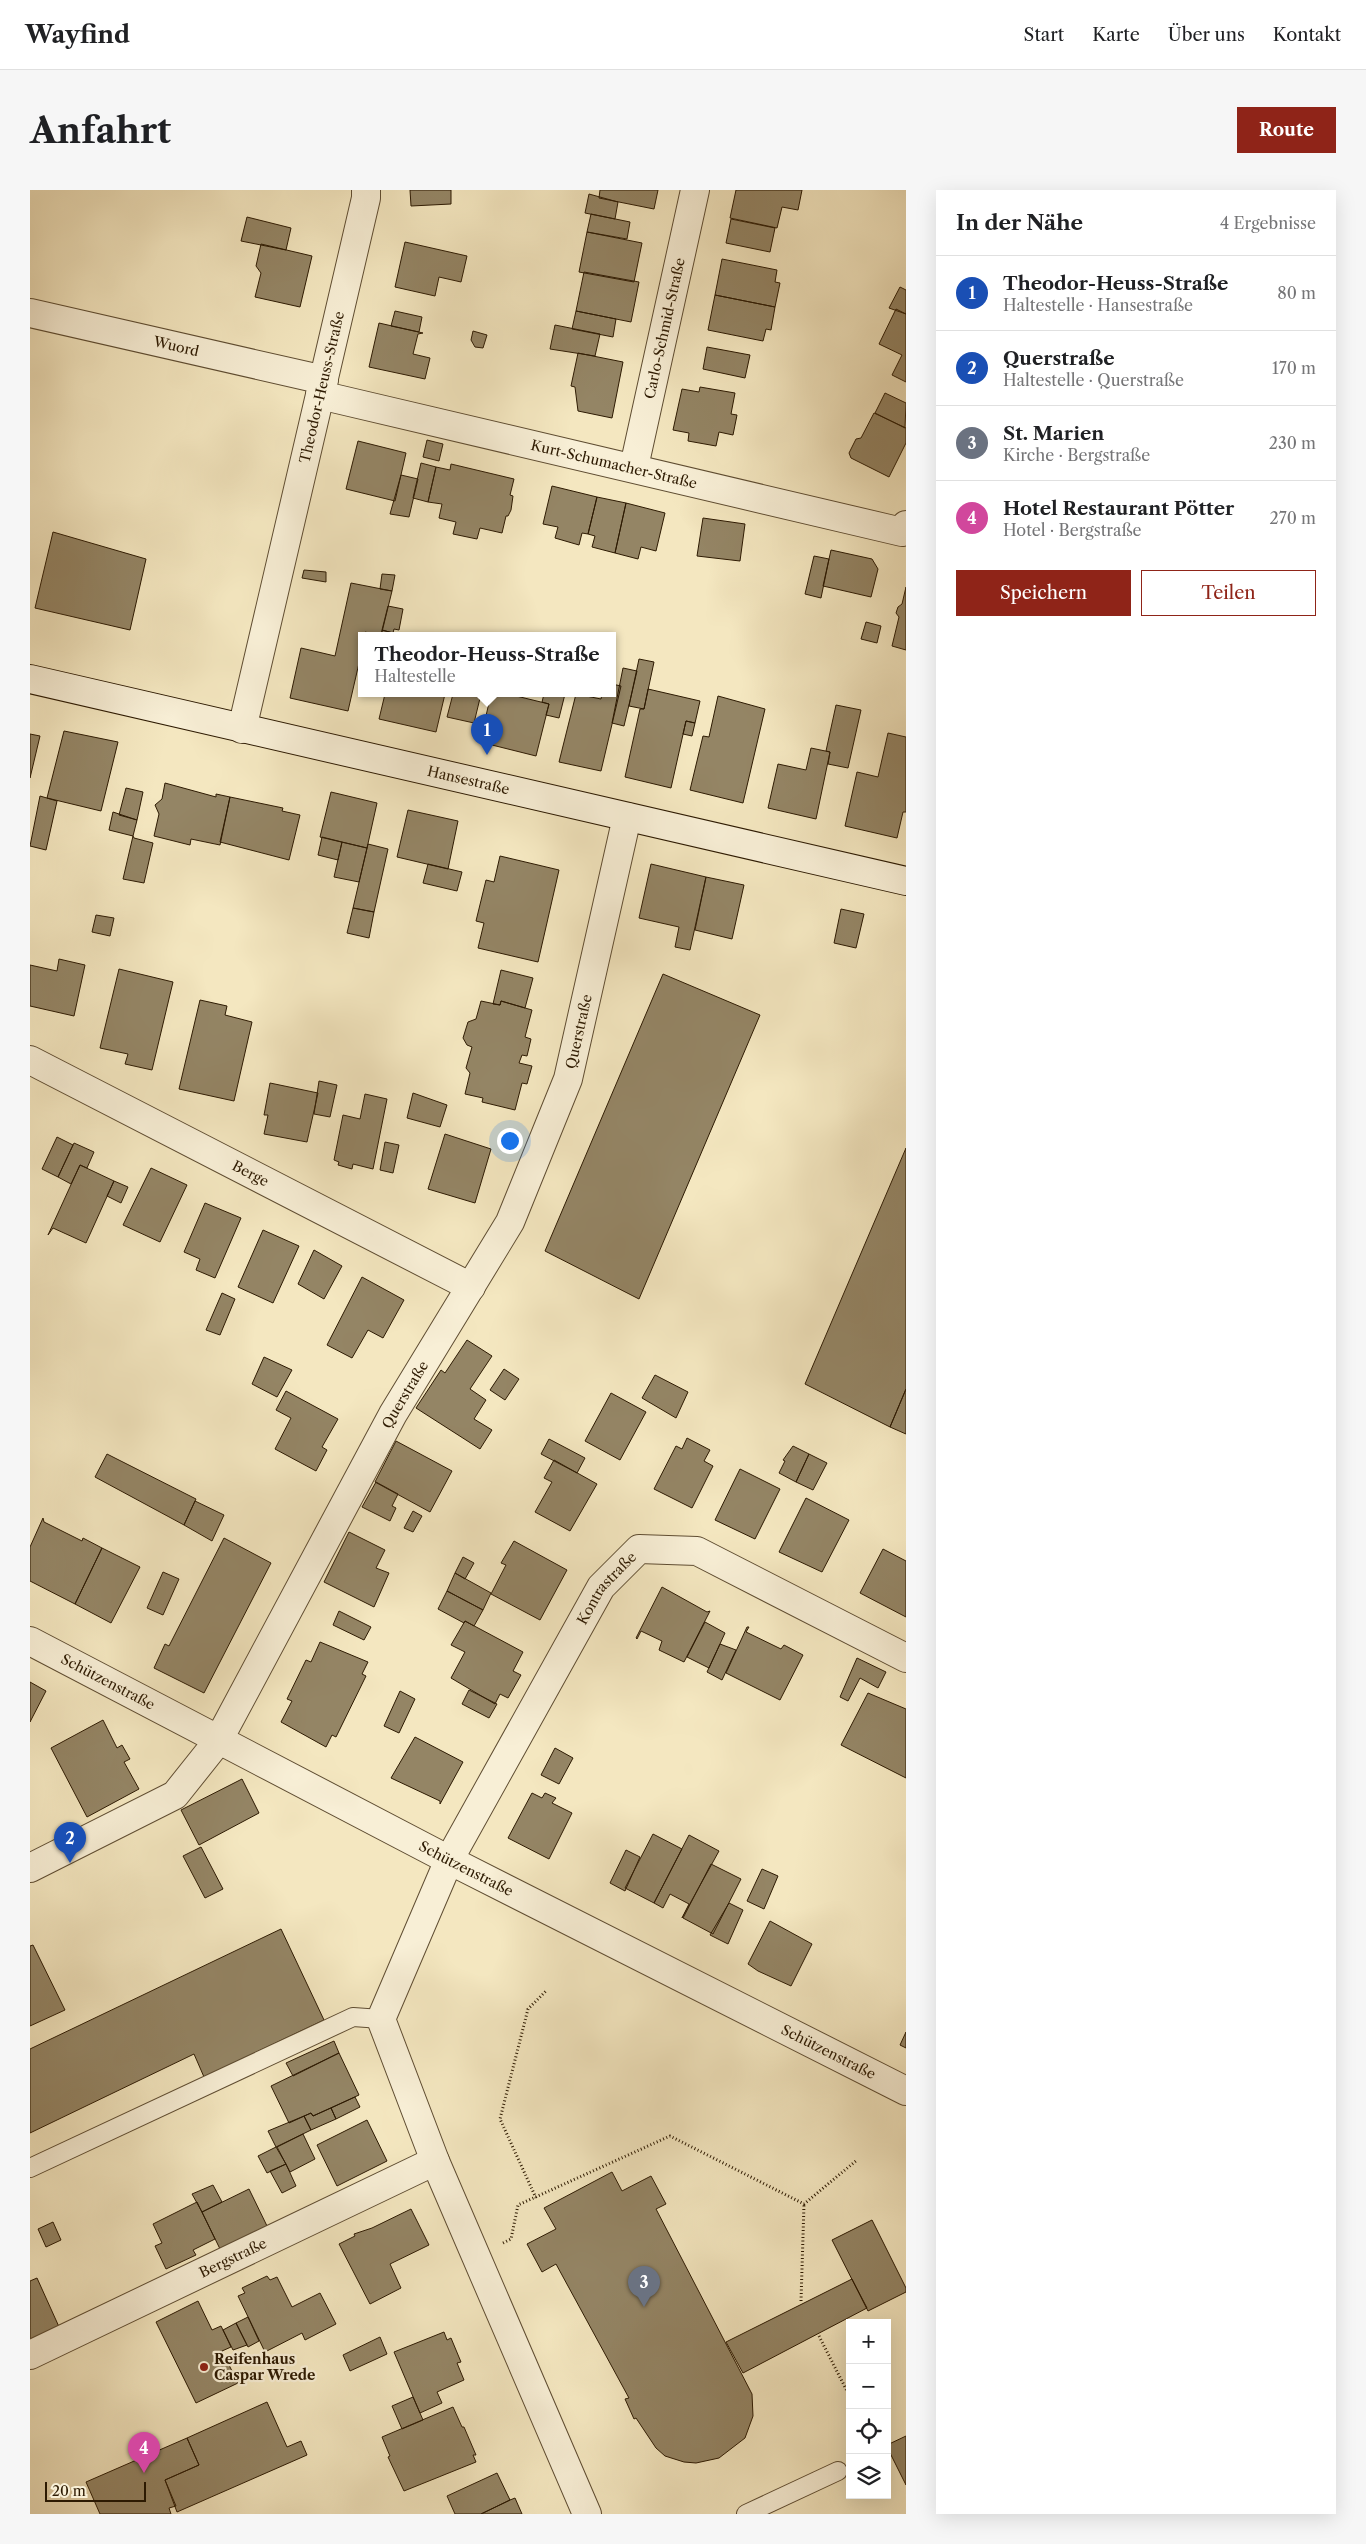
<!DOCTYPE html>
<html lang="de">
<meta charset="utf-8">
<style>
body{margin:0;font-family:"Libre Caslon Text",serif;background:#f6f6f6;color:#202124}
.controls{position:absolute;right:15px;bottom:15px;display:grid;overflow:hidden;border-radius:0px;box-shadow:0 5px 20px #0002}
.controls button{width:45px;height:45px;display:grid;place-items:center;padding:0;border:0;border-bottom:1px solid #e0e0e0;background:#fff;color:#202124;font:25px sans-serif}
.scale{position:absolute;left:15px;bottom:12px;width:101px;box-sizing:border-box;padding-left:5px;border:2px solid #2d1a02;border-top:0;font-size:14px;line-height:18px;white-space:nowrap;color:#2d1a02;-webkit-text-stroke:4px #f8efd6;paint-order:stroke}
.you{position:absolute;left:479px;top:950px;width:18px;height:18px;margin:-12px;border:4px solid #fff;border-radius:50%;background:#1a73e8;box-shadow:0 0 0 8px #1a73e833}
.badge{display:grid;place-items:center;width:32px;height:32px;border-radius:50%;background:#8f2418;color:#fff;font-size:16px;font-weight:700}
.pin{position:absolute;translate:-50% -41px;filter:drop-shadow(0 1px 2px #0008)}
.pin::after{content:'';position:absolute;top:26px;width:18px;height:15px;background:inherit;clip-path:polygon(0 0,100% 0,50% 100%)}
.popup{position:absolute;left:328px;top:442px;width:258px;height:65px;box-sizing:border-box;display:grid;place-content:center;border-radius:0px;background:#fff;filter:drop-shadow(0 1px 4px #0005);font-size:16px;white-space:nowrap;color:#757577}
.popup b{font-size:19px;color:#202124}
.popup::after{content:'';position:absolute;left:50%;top:100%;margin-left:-10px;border:10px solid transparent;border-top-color:#fff}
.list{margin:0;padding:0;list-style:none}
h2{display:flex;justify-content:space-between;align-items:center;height:65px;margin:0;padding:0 20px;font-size:21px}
h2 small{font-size:16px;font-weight:400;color:#757577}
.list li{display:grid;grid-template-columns:32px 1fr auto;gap:15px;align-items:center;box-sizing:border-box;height:75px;padding:0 20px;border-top:1px solid #e0e0e0}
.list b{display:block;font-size:19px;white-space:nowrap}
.list p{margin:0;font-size:16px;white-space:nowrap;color:#757577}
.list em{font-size:16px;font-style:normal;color:#757577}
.actions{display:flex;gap:10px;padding:15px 20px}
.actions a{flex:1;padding:11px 0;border:1px solid #8f2418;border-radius:0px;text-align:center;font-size:18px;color:#8f2418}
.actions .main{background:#8f2418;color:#fff}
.icon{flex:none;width:28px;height:28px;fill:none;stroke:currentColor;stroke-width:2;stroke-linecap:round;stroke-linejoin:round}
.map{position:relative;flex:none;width:876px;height:2324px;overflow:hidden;border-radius:0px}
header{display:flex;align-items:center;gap:30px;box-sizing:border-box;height:70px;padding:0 25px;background:#fff;border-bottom:1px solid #e0e0e0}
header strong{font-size:24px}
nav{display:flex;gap:28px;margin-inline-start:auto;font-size:18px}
.intro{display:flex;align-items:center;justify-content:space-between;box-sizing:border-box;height:120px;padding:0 30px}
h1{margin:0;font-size:35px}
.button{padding:12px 22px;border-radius:0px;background:#8f2418;color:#fff;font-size:18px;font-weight:700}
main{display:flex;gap:30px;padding:0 30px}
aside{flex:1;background:#fff;border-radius:0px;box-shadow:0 5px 20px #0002}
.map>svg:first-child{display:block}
.building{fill:#948565;stroke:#2d1a02}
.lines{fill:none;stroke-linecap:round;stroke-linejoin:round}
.lane-casing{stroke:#5f4d32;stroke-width:20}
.street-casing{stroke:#5f4d32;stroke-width:30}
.secondary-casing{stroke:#2d1a02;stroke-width:30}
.path{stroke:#2d1a02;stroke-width:3;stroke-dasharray:1 2.5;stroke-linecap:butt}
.lane{stroke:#f8efd6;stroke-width:18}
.street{stroke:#f8efd6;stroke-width:28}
.secondary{stroke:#f8efd6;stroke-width:28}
.poi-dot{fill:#8f2418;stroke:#f8efd6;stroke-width:2}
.labels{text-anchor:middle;stroke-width:4.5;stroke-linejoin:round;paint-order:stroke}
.street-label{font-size:14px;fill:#2d1a02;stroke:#f8efd6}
.poi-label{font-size:14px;font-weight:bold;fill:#2d1a02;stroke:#f8efd6;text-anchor:start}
</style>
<header>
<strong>Wayfind</strong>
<nav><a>Start</a><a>Karte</a><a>Über uns</a><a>Kontakt</a></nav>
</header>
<div class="intro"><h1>Anfahrt</h1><a class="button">Route</a></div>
<main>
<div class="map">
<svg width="876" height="2324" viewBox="0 0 876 2324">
<rect width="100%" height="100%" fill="#f4e7c0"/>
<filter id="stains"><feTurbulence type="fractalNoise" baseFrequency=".004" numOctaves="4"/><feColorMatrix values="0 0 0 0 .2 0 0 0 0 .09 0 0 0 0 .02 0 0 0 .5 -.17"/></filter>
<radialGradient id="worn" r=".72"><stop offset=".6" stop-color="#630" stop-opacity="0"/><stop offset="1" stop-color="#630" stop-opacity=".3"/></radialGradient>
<path class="building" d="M380,0H421V14L381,16Z
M570,0H628L624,19L569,8Z
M706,0H772L768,20L752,17L747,38L700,28Z
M559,4L588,12L585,29L555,23Z
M561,24L600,32L597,49L557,42Z
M217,27L261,38L256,60L211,51Z
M701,29L745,38L740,62L696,53Z
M557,42L612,53L604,92L549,82Z
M375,52L437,66L431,92L409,87L405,106L365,97Z
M231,54L282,66L270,117L225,107L231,83L226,76Z
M692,69L747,80L745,92L750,93L745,117L685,105Z
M554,82L609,92L601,132L546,121Z
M870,97L876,100V124L859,118Z
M685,105L745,117L741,140L736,139L733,151L678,140Z
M866,119L876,124V192L862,185L872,165L849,154Z
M365,121L392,127L389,142L361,136Z
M546,121L586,129L583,147L542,139Z
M349,133L393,143L388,144L383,164L400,168L395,189L339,177Z
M525,135L570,144L565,166L520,159Z
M443,141L457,145L453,158L445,157L441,150Z
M677,157L720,165L715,188L673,179Z
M548,163L593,172L582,228L548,221L545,197L541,196Z
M670,197L705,203L701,224L707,225L703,245L689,242L686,256L658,251L659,243L643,240L652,199L669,202Z
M855,203L876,213L875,238L845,223Z
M844,223L876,238V253L859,287L821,268L819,263L826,249L831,248Z
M397,250L413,254L409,271L393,267Z
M328,251L376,263L365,311L316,299Z
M391,273L406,277L398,312L383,308Z
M421,274L484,289L480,305L483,306L481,320L478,326H476L472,343L450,338L447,349L423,344L426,332L409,328L412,314L398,312L406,277L420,280Z
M371,285L388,289L379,327L360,324Z
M522,296L567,307L558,344L552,343L549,355L525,348L528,337L513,334Z
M567,307L596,313L585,363L562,357L565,346L558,344Z
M596,313L635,323L626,361L611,357L608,369L585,363Z
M673,328L715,334L710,371L667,366Z
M23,342L116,369L100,440L5,418Z
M801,360L842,369L848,379L841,407L793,396Z
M784,366L799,369L791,408L775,404Z
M274,380L296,382V392L272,388Z
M352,384L365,385L362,401L350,399Z
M321,393L362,401L351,446L335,442V446H332V460L318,521L260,508L271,458L305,466Z
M876,397V460L862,456L869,427L866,423L868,417L872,414Z
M358,416L373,419L369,440L364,439L363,443L352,440Z
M836,432L851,436L847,453L831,449Z
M352,440L363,443L362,446H351Z
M609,469L624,472L614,519L599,516Z
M593,478L607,481L594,536L582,533Z
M582,494L591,496L571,581L529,572L546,504L571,509L572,504H582Z
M618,499L670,511L665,533L656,531L641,598L595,587L610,519H614Z
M355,504H415L406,542L349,529Z
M423,504H451L444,533L417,527Z
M461,504H478L519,514L506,566L450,552Z
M514,504H535L529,528L516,525L519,514L512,512Z
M688,506L735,519L713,613L660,600L673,546L679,547Z
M806,515L831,520L818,578L798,574L800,562L796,561Z
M656,531L665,533L662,546L653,544Z
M34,541L88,552L71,621L17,608Z
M858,543L876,547V622H873L867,648L815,636L827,582L848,587Z
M0,544L10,546L0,588Z
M781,558L800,562L786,629L738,618L748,574L776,580Z
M135,593L186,607V604L200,607L190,655L161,649L160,655L124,646L129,624L125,615L132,609Z
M96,598L113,602L107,630L89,625Z
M301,602L347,613L337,658L290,647Z
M10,606L27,611L16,660L0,656Z
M200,607L253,618L252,621L270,625L259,670L190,652Z
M378,620L428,631L418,679L367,667Z
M83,622L107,630L103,646L79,640Z
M103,646L104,648L123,653L114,693L93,689Z
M292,647L312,652L308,670L288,665Z
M312,652L337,658L329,692L304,687Z
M338,654L358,659L344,722L323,718Z
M470,666L529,680L508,772L448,758L454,733L446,731L456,690L464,692Z
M398,674L432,682L427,701L393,693Z
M621,674L676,687L660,760L645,757L649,737L609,728Z
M676,687L714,695L702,749L665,740Z
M323,718L344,722L339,748L317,743Z
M811,719L834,724L826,758L804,753Z
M66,725L84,728L80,746L62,742Z
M29,769L55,775L44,826L0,816V775L27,781Z
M89,779L143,792L122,880L95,874L98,864L70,858Z
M471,780L503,788L495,818L471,811L470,815L463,814Z
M633,784L730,825L609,1109L515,1061Z
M170,810L197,816L195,825L222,832L204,911L149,899Z
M451,811L470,815L471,811L502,820L495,847L501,849L497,866L492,865L489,873L502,876L497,894L492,893L485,920L452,912L453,908L435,904L440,883L436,878L442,857L437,855L433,848L438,832L446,829Z
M289,891L307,895L300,927L284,924Z
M240,893L288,903L277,952L234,944L238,925H234Z
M383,903L417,915L410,937L377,928Z
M335,904L357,909L343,979L323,974L322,979L308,975L309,972L304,970L313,925L330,929Z
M415,944L461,959L445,1013L398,999Z
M27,947L43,955L28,987L12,979Z
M355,952L369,955L363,983L350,980Z
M44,953L64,962L57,978L50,975L41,994L28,987Z
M876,958V1199L860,1237L775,1194Z
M50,975L84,991L56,1053L23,1038L18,1045Z
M121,978L157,995L130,1052L93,1035Z
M84,991L98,997L91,1013L77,1006Z
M175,1013L211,1028L185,1088L166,1080L170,1069L154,1062Z
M233,1040L269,1056L243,1113L208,1097Z
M284,1060L312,1076L294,1109L268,1094Z
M332,1087L374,1110L353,1148L338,1140L322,1168L297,1155Z
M192,1103L205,1109L190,1145L176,1140Z
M437,1150L462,1166L440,1199L456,1210L444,1229L462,1240L450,1259L386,1218L411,1180L415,1183Z
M234,1167L262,1180L247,1207L222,1194Z
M474,1179L489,1189L475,1210L460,1200Z
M625,1185L658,1202L646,1228L612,1208Z
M876,1199V1244L860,1237Z
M256,1201L308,1229L292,1257L297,1260L286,1281L245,1259L261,1228L246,1220Z
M581,1203L616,1222L590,1270L555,1251Z
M657,1248L680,1260L674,1271L683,1276L662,1318L624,1299L646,1256L652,1259Z
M519,1249L555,1268L547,1283L511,1264Z
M366,1251L422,1281L400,1322L345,1292Z
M763,1256L779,1264L766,1292L749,1283L755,1271L753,1270Z
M77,1264L166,1309L154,1335L65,1287Z
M779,1264L797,1273L783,1300L766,1292Z
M524,1270L567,1294L540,1341L505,1322L522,1292L514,1288Z
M710,1279L750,1299L725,1349L685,1330Z
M346,1292L368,1304L362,1316L366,1318L360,1331L332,1317Z
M776,1308L819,1330L792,1382L749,1362Z
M165,1311L194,1325L182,1351L154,1335Z
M383,1321L392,1326L383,1342L374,1338Z
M13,1328L14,1332L52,1351L53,1348L72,1358L45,1414L0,1391V1357Z
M319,1342L355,1360L346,1378L359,1383L344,1417L294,1392Z
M194,1348L241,1373L174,1503L124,1478L135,1454L139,1456Z
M484,1351L537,1380L510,1430L461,1404L476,1375L471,1373Z
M72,1358L110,1377L81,1433L45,1414Z
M853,1359L876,1371V1427L830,1403Z
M433,1367L444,1373L435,1389L425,1383Z
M133,1382L149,1389L133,1425L117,1418Z
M425,1383L461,1403L453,1420L417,1401Z
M632,1397L677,1422L680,1421L654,1472L629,1460L632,1451L611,1441L607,1449L606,1448Z
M417,1401L453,1420L444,1436L435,1431L434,1433L408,1419Z
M309,1421L341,1437L334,1450L303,1435Z
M435,1431L493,1462L483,1481L491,1485L478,1508L470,1504L465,1514L421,1488L435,1462L421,1455Z
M675,1432L695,1443L679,1478L657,1467Z
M717,1437H719L716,1442L751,1459L754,1455L773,1465L750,1510L696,1483Z
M290,1452L338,1472L332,1484L336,1486L306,1547L302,1545L296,1557L251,1532L262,1511L257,1509L276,1470L281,1472Z
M690,1454L706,1460L692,1490L677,1482Z
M827,1468L856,1482L848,1498L830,1488L818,1511L810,1507Z
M0,1492L16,1501L0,1532Z
M439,1500L467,1514L459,1528L432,1514Z
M370,1501L385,1509L369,1543L354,1536Z
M838,1503L876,1519V1588L811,1555Z
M73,1530L87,1558L92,1555L100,1569L94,1572L109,1599L57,1627L21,1558Z
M385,1547L433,1572L410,1614V1611L361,1588Z
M525,1558L543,1568L529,1594L511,1585Z
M212,1589L229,1623L169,1655L151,1620Z
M502,1603L512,1608L515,1603L526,1608L522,1613L542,1623L519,1669L478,1648Z
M623,1644L652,1659L624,1713L595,1698Z
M659,1645L689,1661L652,1728L659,1714L640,1704L633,1718L624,1713Z
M171,1657L193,1699L175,1708L153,1666Z
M596,1660L610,1667L595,1701L580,1693Z
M681,1674L711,1689L683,1744L653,1728Z
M732,1679L748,1686L734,1719L717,1711Z
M699,1713L713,1720L698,1754L680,1745Z
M740,1731L782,1754L761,1796L728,1781L718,1774Z
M251,1739L294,1830L174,1887L164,1864L0,1943V1859Z
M3,1755L35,1820L0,1836V1756Z
M876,1842V1858L870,1855Z
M304,1851L309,1863L263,1886L256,1873Z
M309,1863L329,1905L283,1926L281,1923L259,1933L241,1896Z
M325,1907L330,1917L306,1929L301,1918Z
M301,1918L306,1929L281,1940L274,1926L281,1923L283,1926Z
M274,1926L281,1940L246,1957L238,1941Z
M337,1930L357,1971L307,1996L287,1955Z
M273,1944L285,1969L260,1982L247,1957Z
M246,1957L256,1974L237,1983L228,1966Z
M256,1974L266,1996L252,2003L240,1981Z
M582,1982L592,2001L621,1986L636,2014L626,2019L722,2204L723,2226L715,2248L689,2268L666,2273L654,2272L635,2266L626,2258L606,2228L604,2229L595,2209L599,2208L526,2074L512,2082L497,2054L526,2039L514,2018Z
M183,1995L192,2012L172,2022L162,2004Z
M219,1999L238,2038L191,2061L172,2022Z
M167,2012L185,2049L163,2060L166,2065L136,2079L125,2056L132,2053L123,2034Z
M381,2019L399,2055L360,2074L371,2098L340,2114L309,2054L325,2046L324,2044L342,2038Z
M842,2030L876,2098V2102L838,2121L802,2050Z
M23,2032L31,2050L16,2057L8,2039Z
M237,2086L240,2090L247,2087L262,2117L290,2103L306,2134L275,2150L272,2143L235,2162L208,2106L215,2103L212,2098Z
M7,2088L30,2139L0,2152V2091Z
M822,2089L837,2118L713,2183L696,2152Z
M168,2111L182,2140L191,2136L193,2140L201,2157L192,2161L208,2193L166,2213L126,2132Z
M218,2127L229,2151L218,2157L206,2133Z
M206,2133L217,2155L203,2160L193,2140Z
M414,2142L417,2150L421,2148L431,2172L427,2173L434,2190L407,2202L412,2213L390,2223L364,2162Z
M350,2147L357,2164L320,2181L313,2165Z
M383,2207L393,2230L372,2239L362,2216Z
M237,2212L257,2257L271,2251L277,2265L147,2322L135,2290L169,2275L157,2248Z
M423,2217L432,2237H434L446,2265H443L446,2272L374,2301L358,2267L360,2266L352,2247Z
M876,2246V2295L857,2257V2255Z
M157,2248L169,2275L135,2290L146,2316L139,2318L141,2324H70L56,2292Z
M467,2283L480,2310L451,2324H425L417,2306Z
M485,2308L492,2324H451L480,2310Z"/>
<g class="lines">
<g class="lane-casing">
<path id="lane" d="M0,1978L323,1827L351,1829
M716,2324L808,2281"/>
</g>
<g class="street-casing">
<g id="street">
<path id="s1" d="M0,123L294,190"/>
<path id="s2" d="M290,205L872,342L876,335"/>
<path id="s3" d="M604,277L665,0"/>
<path id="s4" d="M212,539L336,8V0"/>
<path id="s5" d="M0,870L441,1097"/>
<path id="s6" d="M0,1451L419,1670L876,1901"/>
<path id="s7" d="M0,1678L145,1605L188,1551L363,1224L480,1032L538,889L597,627"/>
<path id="s8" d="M0,2165L405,1971"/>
<path id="s9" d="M557,2324L405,1971L351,1829L419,1670L571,1397L609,1359L667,1361L876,1468"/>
</g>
</g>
<g class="secondary-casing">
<g id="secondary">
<path id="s10" d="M0,489L876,691"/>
</g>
</g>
<path class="path" d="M506,2008L470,1929L498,1819L516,1801
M473,2053L481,2049L488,2015L640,1946L774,2014L827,1970
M771,2111L774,2014
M789,2146L820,2207"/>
<use href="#lane" class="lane"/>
<use href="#street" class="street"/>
<use href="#secondary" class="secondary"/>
</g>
<circle class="poi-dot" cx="174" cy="2177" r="5"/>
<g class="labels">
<g class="street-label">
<text dy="5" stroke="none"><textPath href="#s3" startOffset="142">Carlo-Schmid-Straße</textPath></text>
<text dy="5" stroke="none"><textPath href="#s1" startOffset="150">Wuord</textPath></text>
<text dy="5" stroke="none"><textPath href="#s4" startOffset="351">Theodor-Heuss-Straße</textPath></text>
<text dy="5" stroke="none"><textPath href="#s2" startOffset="302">Kurt-Schumacher-Straße</textPath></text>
<text dy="5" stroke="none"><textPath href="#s10" startOffset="450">Hansestraße</textPath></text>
<text dy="5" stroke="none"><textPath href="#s7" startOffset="1030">Querstraße</textPath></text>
<text dy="5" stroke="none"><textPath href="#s5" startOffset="248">Berge</textPath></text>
<text dy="5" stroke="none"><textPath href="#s7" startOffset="625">Querstraße</textPath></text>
<text dy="5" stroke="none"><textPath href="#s9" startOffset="1024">Kontrastraße</textPath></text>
<text dy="5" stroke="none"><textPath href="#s6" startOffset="88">Schützenstraße</textPath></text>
<text dy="5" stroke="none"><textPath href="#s6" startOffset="492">Schützenstraße</textPath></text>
<text dy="5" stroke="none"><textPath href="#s6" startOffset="898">Schützenstraße</textPath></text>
<text dy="5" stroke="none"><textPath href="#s8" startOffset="225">Bergstraße</textPath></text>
</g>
<g class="poi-label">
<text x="184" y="2174">Reifenhaus<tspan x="184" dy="16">Caspar Wrede</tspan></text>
</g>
</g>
<rect width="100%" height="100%" filter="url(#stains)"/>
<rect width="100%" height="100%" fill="url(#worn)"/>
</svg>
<div class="controls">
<button>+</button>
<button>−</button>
<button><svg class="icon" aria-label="locate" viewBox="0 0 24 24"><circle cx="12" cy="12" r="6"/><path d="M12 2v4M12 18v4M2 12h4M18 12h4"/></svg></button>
<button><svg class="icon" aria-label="layers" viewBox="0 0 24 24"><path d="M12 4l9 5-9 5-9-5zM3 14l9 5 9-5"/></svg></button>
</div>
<div class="scale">20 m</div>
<div class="you"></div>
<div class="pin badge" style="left:457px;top:565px;background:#1a4fb4">1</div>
<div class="popup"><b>Theodor-Heuss-Straße</b>Haltestelle</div>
<div class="pin badge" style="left:40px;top:1673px;background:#1a4fb4">2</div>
<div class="pin badge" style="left:614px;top:2117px;background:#6b7280">3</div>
<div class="pin badge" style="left:114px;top:2283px;background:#d1479c">4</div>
</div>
<aside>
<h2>In der Nähe<small>4 Ergebnisse</small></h2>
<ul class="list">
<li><span class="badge" style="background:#1a4fb4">1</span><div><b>Theodor-Heuss-Straße</b><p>Haltestelle · Hansestraße</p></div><em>80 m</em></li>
<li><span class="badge" style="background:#1a4fb4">2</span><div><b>Querstraße</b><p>Haltestelle · Querstraße</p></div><em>170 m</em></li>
<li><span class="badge" style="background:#6b7280">3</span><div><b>St. Marien</b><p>Kirche · Bergstraße</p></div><em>230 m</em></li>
<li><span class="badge" style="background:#d1479c">4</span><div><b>Hotel Restaurant Pötter</b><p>Hotel · Bergstraße</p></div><em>270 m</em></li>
</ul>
<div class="actions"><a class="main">Speichern</a><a>Teilen</a></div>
</aside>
</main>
